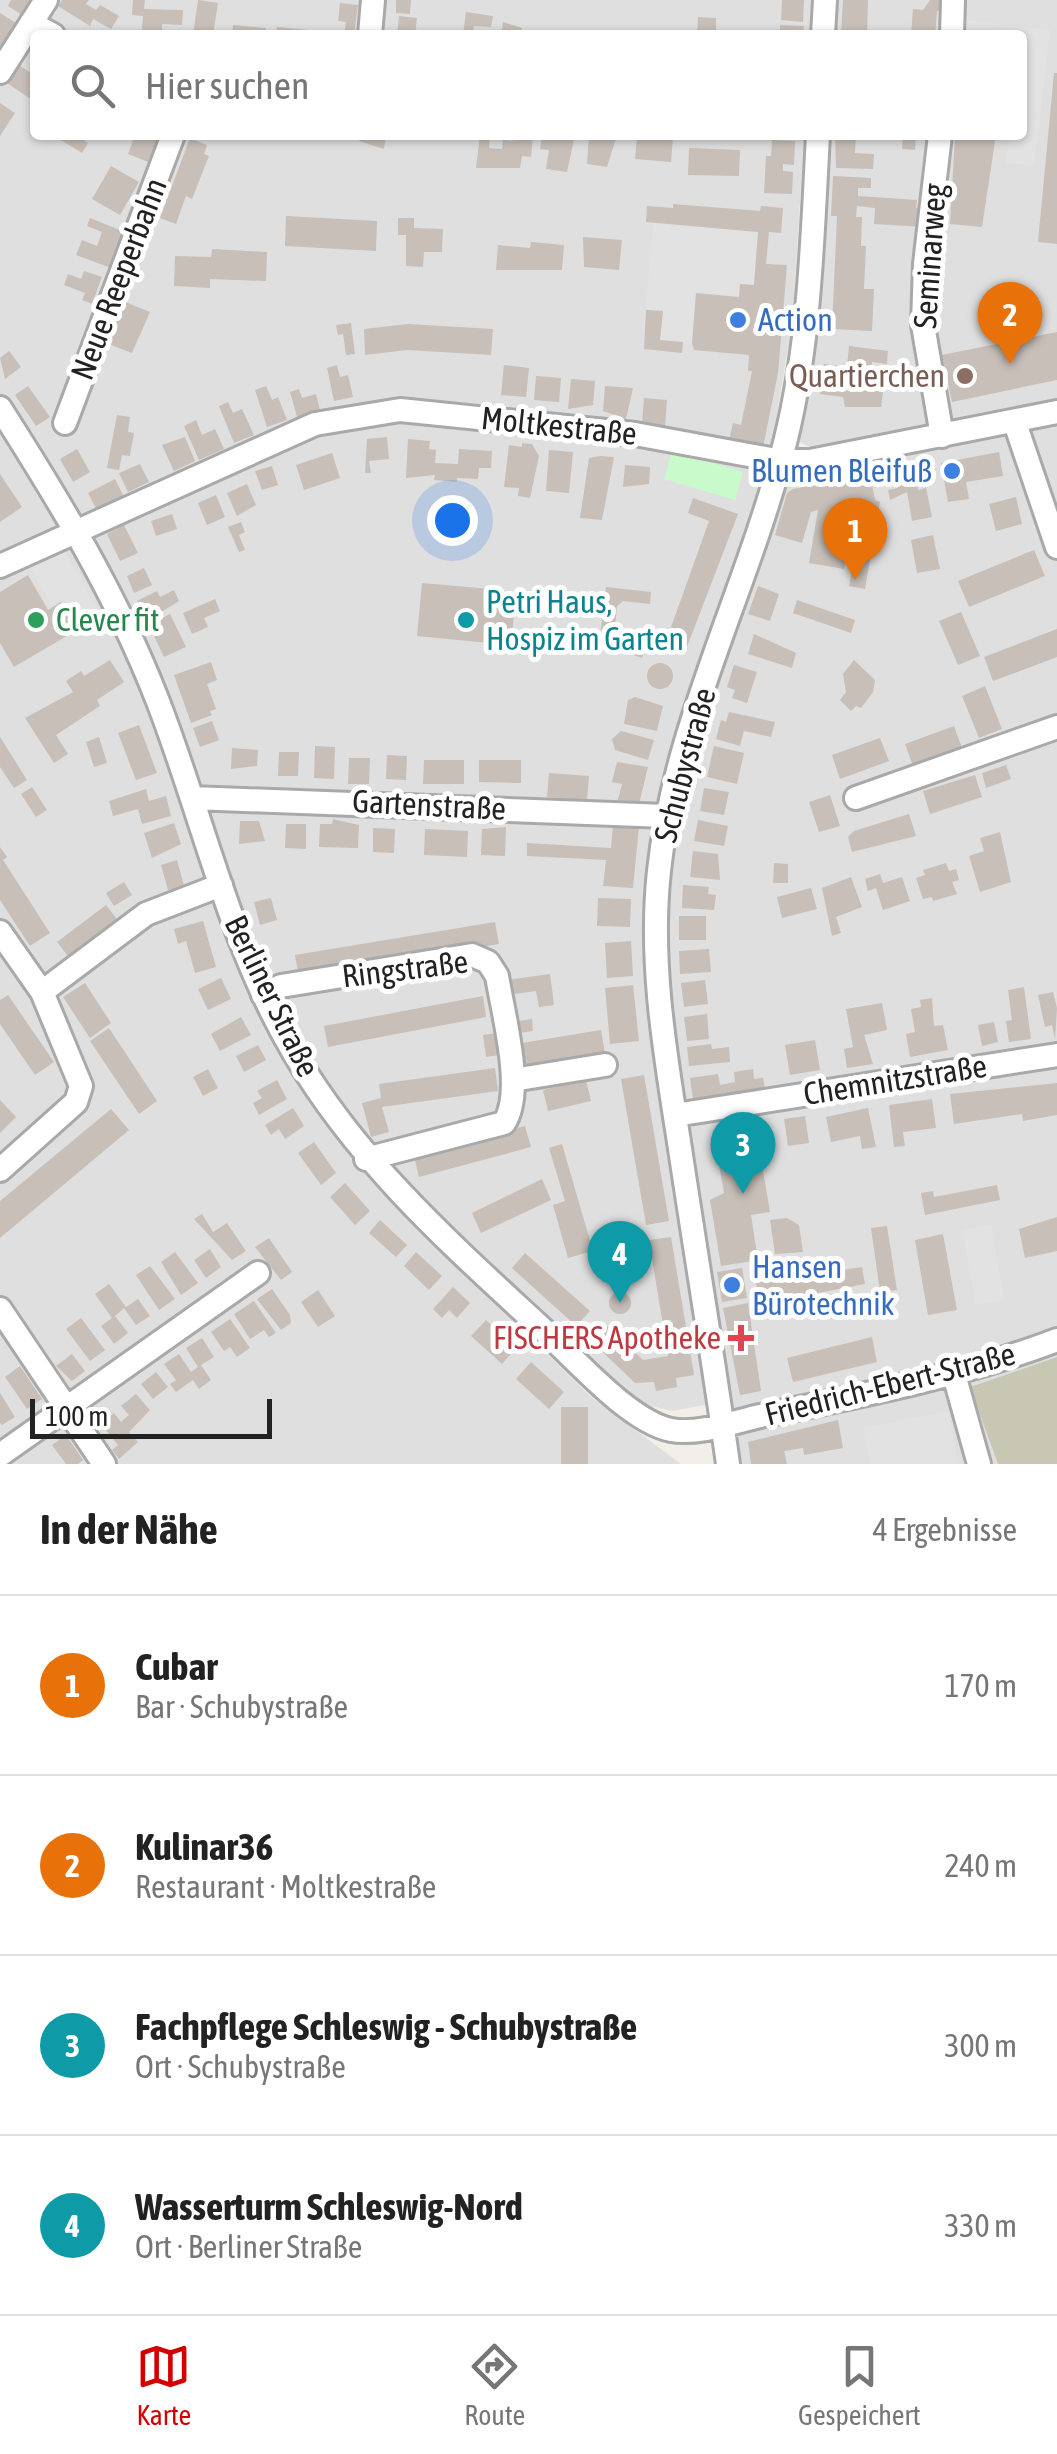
<!DOCTYPE html>
<html lang="de">
<meta charset="utf-8">
<style>
body{margin:0;font-family:"Asap Condensed",sans-serif;background:#f2f2f2;color:#222}
.scale{position:absolute;left:30px;bottom:25px;width:242px;box-sizing:border-box;padding-left:10px;border:5px solid #222;border-top:0;font-size:28px;line-height:35px;white-space:nowrap;color:#222;-webkit-text-stroke:8px #fff;paint-order:stroke}
.you{position:absolute;left:452px;top:520px;width:35px;height:35px;margin:-25px;border:8px solid #fff;border-radius:50%;background:#1a73e8;box-shadow:0 0 0 15px #1a73e833}
.badge{display:grid;place-items:center;width:65px;height:65px;border-radius:50%;background:#d40000;color:#fff;font-size:32px;font-weight:700}
.pin{position:absolute;translate:-50% -82px;filter:drop-shadow(0 2px 5px #0008)}
.pin::after{content:'';position:absolute;top:52px;width:35px;height:30px;background:inherit;clip-path:polygon(0 0,100% 0,50% 100%)}
.list{margin:0;padding:0;list-style:none}
h2{display:flex;justify-content:space-between;align-items:center;height:130px;margin:0;padding:0 40px;font-size:42px}
h2 small{font-size:32px;font-weight:400;color:#767676}
.list li{display:grid;grid-template-columns:65px 1fr auto;gap:30px;align-items:center;box-sizing:border-box;height:180px;padding:0 40px;border-top:2px solid #e0e0e0}
.list b{display:block;font-size:38px;white-space:nowrap}
.list p{margin:0;font-size:32px;white-space:nowrap;color:#767676}
.list em{font-size:32px;font-style:normal;color:#767676}
.icon{flex:none;width:55px;height:55px;fill:none;stroke:currentColor;stroke-width:2;stroke-linecap:round;stroke-linejoin:round}
.map{position:relative;flex:none;width:1057px;height:1464px;overflow:hidden}
.search{position:absolute;background:#fff;box-shadow:0 2px 8px #0004;left:30px;right:30px;top:30px;height:110px;display:flex;align-items:center;gap:25px;box-sizing:border-box;padding:0 35px;border-radius:10px;color:#767676;font-size:38px}
.sheet{height:850px;background:#fff}
nav{display:flex;justify-content:space-around;align-items:center;box-sizing:border-box;height:140px;border-top:2px solid #e0e0e0;background:#fff;font-size:28px;color:#767676}
nav a{display:grid;justify-items:center;gap:5px}
nav .on{color:#d40000}
.map>svg:first-child{display:block}
.residential{fill:#e0dfdf}
.construction{fill:#c7c7b4}
.park{fill:#c8facc}
.parking{fill:#e2e2e2}
.building{fill:#c7bfb8}
.lines{fill:none;stroke-linecap:round;stroke-linejoin:round}
.minor-casing{stroke:#a9a9a9;stroke-width:28}
.minor{stroke:#fff;stroke-width:22}
.shop-dot{fill:#3f7fe0;stroke:#fff;stroke-width:4}
.education-dot{fill:#8d6e63;stroke:#fff;stroke-width:4}
.leisure-dot{fill:#2e9e5b;stroke:#fff;stroke-width:4}
.culture-dot{fill:#0f9aa8;stroke:#fff;stroke-width:4}
.health-dot{fill:#e0444e;stroke:#fff;stroke-width:4}
.labels{text-anchor:middle;stroke-width:10;stroke-linejoin:round;paint-order:stroke}
.street-label{font-size:32px;fill:#222;stroke:#fff}
.shop-label{font-size:32px;fill:#366cbe;stroke:#fff;text-anchor:start}
.education-label{font-size:32px;fill:#785e54;stroke:#fff;text-anchor:end}
.culture-label{font-size:32px;fill:#0d838f;stroke:#fff;text-anchor:start}
.leisure-label{font-size:32px;fill:#27864d;stroke:#fff;text-anchor:start}
.health-label{font-size:32px;fill:#be3a42;stroke:#fff;text-anchor:end}
</style>
<div class="map">
<svg width="1057" height="1464" viewBox="0 0 1057 1464">
<rect width="100%" height="100%" fill="#f2efe9"/>
<path class="residential" d="M0,0H812L810,35H35V135H804L793,317L771,451L668,768L647,866L645,979L710,1404L672,1411L639,1403L439,1225L345,1121L290,1028L252,949L209,817L0,398Z
M835,0H1057V402L815,449L799,442L822,252L828,135H1022V35H833Z
M1057,419V1464H737L667,1029L662,949L676,809L783,471Z
M0,428L41,485L108,607L156,720L254,1000L322,1117L372,1182L590,1396L681,1464H0Z"/>
<path class="construction" d="M1057,1357V1464H998L970,1387Z"/>
<path class="park" d="M672,451L743,472L735,500L664,479Z"/>
<path class="parking" d="M965,20L1050,30L1034,166L1006,163L1009,135H1022V35H963Z
M653,223L758,232L754,285L739,297L696,293L692,343L660,340L662,311L646,310Z
M63,548L98,612L78,623L64,599L51,605L30,566Z
M991,1225L1004,1300L976,1305L962,1230Z
M948,1411L958,1464H870L863,1428Z"/>
<path class="building" d="M11,0H34L24,16L8,6Z
M62,0H89L86,4L96,10L100,5L119,16L111,29L93,19L90,26L58,6Z
M133,0H145L144,9L183,10L182,25L162,24V32L142,30L143,16L132,15Z
M198,0L218,3L213,35H193Z
M396,0H411L410,14L396,13Z
M782,0H804L803,22L781,20Z
M843,0H868L867,35H841Z
M930,0H943L942,11H937L935,35H911L913,9L923,10Z
M340,3L358,5L354,35H344L346,22L338,21Z
M466,12L493,16L491,27L474,26L472,35H463Z
M0,13L16,23L0,50Z
M399,16L417,18L415,35H397Z
M698,17L716,18V35H697Z
M503,22L522,28L521,35H501Z
M233,25L266,28V35H232Z
M780,25L804,26L803,35H780Z
M277,27L308,30V35H276Z
M16,63L35,76V102L4,81Z
M1054,73H1057V244L1038,242Z
M0,103L15,113L0,136Z
M53,135H76L88,143L82,153Z
M135,135L157,140L148,162L128,154Z
M359,135H386L384,149L359,141Z
M480,135H490L489,148L502,149L503,140L513,141L514,135H533L531,157L522,156L520,168H476Z
M542,135H575L567,172L546,169L549,150L540,149Z
M589,135H617L607,167L587,164Z
M637,135L673,138L671,162L635,159Z
M835,135H856L855,153L874,154L873,169L836,168Z
M903,135H916L915,150L902,149Z
M955,135H996L982,227L950,224Z
M190,138L207,145L204,154L209,156L192,199L186,196L176,224L160,218Z
M772,140L795,141L794,165L783,164V171L793,172L792,194L764,193L766,156H771Z
M689,148L740,150L739,176L688,175Z
M111,166L139,182L120,215L92,199Z
M833,176L871,178V188H858V196L917,200L916,208L926,209L925,227L874,224L875,208L857,206L856,217H862L861,246H866L864,289H874L872,331L832,329L837,216H831Z
M673,204L760,211L761,206L783,208L781,233L769,232L766,264L787,265L778,373L762,452L728,445L733,423L741,425L752,371H748L749,355L694,350L692,343L696,293L739,297L740,284L754,285L758,232L646,222L647,206L673,208Z
M286,216L377,221L376,251L285,246Z
M90,218L125,232L111,268L76,255L82,240L97,246L102,232L87,226Z
M398,218H414V228L443,229L442,252H424L423,267L406,266V235H398Z
M583,237L622,240L619,270L584,267Z
M531,242L564,245L562,270H496L498,245L530,248Z
M212,249L267,252L266,281L210,279V288L174,286L175,256L211,257Z
M84,271L102,277L92,304L82,300L85,293L64,285L68,274L81,279Z
M123,301L150,312L132,353L106,343Z
M646,310L663,311L660,340L683,342L682,353L644,349Z
M351,323L355,354L346,355L343,334L338,335L336,325Z
M408,324L493,329L491,355L407,350L365,355L364,329Z
M1057,332V380L952,402L942,355Z
M849,346L888,351L887,364L872,362L870,382L884,384L881,407H845L843,397L820,394L824,364L847,367Z
M9,351L21,367L5,379L0,358Z
M337,365L340,377L348,375L353,397L334,401L327,368Z
M504,365L529,368L526,397L501,395Z
M536,376L561,378L559,402L534,400Z
M571,379L595,381L593,405L568,409Z
M28,386L50,417L36,426L15,395Z
M266,386L272,400L278,397L287,420L267,427L255,390Z
M605,386L633,388L626,419L603,411Z
M299,389L302,398L316,394L320,410L297,417L290,392Z
M644,398L667,400L665,426L642,424Z
M228,402L233,413L242,409L254,435L234,443L219,406Z
M117,415L130,417L128,432L134,433L130,456L122,455L119,470L107,468Z
M196,420L202,435L215,429L224,449L199,460L184,426Z
M185,437L195,461L174,471L162,445Z
M387,437L389,459L369,461L371,473H365L367,439Z
M408,439L430,441L429,449L436,450L435,463L458,464L459,449L492,451L491,468H479L478,479L457,478V482L434,480L435,475L406,478Z
M522,443L532,444L539,456L530,498L518,496L519,488L504,487L509,445L522,447Z
M77,449L90,472L73,482L60,459Z
M549,450L573,452L569,493L546,491Z
M999,452L1003,476L966,482L969,499L948,502L941,463Z
M332,453L340,478L304,490L296,465Z
M600,456L614,457L602,520L580,518L589,458Z
M140,464L149,482L128,492L119,473Z
M625,465L650,467L649,484L623,487Z
M272,466L278,485L262,490L255,471Z
M914,466L918,490L926,488L932,517L912,521L907,492L890,500L888,490L898,488V469Z
M0,474L22,507L0,522Z
M870,474L875,500L880,502L865,589L849,586L854,559L846,557L844,569L809,563L818,510L811,512L802,543L775,535L787,493L793,489Z
M115,479L125,499L98,512L88,493Z
M247,484L256,505L237,516L227,493Z
M216,495L225,517L207,525L198,503Z
M1016,497L1022,524L996,531L989,504Z
M693,498L738,514L685,652L665,644L709,521L688,513Z
M172,514L177,529L156,536L151,521Z
M241,522L245,532L239,535L245,550L239,552L228,527Z
M124,525L138,553L120,561L107,534Z
M933,535L940,569L917,573L911,540Z
M1034,550L1045,576L969,607L958,581Z
M144,568L152,585L134,593L127,576Z
M28,575L48,610L61,602L77,630L14,667L0,643V592Z
M422,583L490,589L489,601L515,603L511,645L417,636Z
M758,586L779,594L770,621L748,614Z
M606,587L651,592L650,604L623,601L617,606L614,638L600,637Z
M174,590L179,601L147,621L137,601L157,591L160,597Z
M215,599L220,611L204,618L208,627L192,634L183,613Z
M797,600L855,620L851,633L793,613Z
M961,612L980,656L958,665L939,621Z
M170,614L186,647L164,657L149,625Z
M1057,629V657L993,681L984,657Z
M754,634L796,653L792,668L748,654Z
M631,643L645,648L642,658L628,653Z
M110,660L124,682L97,700L100,706L56,735L68,754L54,763L25,718L73,692L66,681L81,671L84,676Z
M854,660L875,680L873,692L861,708L856,706L851,711L840,700L846,692L843,674Z
M211,662L217,680L207,684L216,709L210,711L212,715L191,723L174,675Z
M647 676a13 13 0 1 1 26 0a13 13 0 1 1-26 0Z
M734,665L757,672L747,703L732,698L735,690L727,687Z
M985,686L1002,729L979,738L962,696Z
M635,697L663,706L657,731L624,724L628,700Z
M729,712L775,722L771,737L744,731L740,746L716,739L721,720L726,722Z
M212,721L219,740L200,747L193,728Z
M139,725L157,773L136,780L118,733Z
M954,726L962,748L913,766L905,744Z
M621,731L654,740L648,760L615,750L612,739Z
M0,737L27,780L14,788L0,767Z
M99,737L107,763L94,767L86,742Z
M880,738L889,761L840,779L832,755Z
M315,746L335,747L334,779L314,778Z
M714,746L744,753L737,784L707,777Z
M232,748L258,750L257,766L231,769Z
M279,752H299L298,776H278Z
M387,755L407,756L406,780L386,779Z
M349,758H370L369,784H348Z
M424,760H464V784H423Z
M479,760H521V783L479,782Z
M617,762L648,767L639,804L617,803L622,784L612,782Z
M1006,765L1011,779L986,788L982,773Z
M549,773L589,776L587,800L547,797Z
M975,775L982,797L930,814L923,791Z
M32,787L47,810L36,817L21,794Z
M704,788L729,792L724,815L700,811Z
M146,789L149,801L166,796L171,816L142,824L138,809L113,816L109,801Z
M830,795L840,826L819,832L809,802Z
M909,814L916,836L852,852L848,837L854,831Z
M333,819L359,825L358,848L319,847L320,824H332Z
M698,820L728,826L724,846L694,841Z
M240,821H259L265,841L239,844Z
M174,823L181,844L152,858L144,833Z
M286,824H306V849L285,848Z
M613,825L639,827L633,888L603,886L606,860L527,856V843L611,848Z
M506,827L505,856L481,855L482,829Z
M373,828L395,829L394,853L373,852Z
M425,829L468,831L467,857L424,855Z
M1000,832L1011,882L980,892L969,856L984,851L980,838Z
M0,847L7,857L3,860L50,933L30,946L0,900Z
M693,851L718,854L720,880L690,877Z
M177,860L184,886L168,890L161,865Z
M774,863L788,864V883H773Z
M946,863L949,871L956,869L959,880L952,882L957,894L933,901L932,897L923,899L916,878L925,875L923,870Z
M880,874L883,883L902,877L910,901L883,910L876,888L868,891L865,879Z
M851,877L862,907L836,917L841,933L832,936L822,888Z
M124,882L132,895L114,906L106,893Z
M683,885L709,887L708,894L716,895L714,910L682,908Z
M811,888L817,909L782,918L777,897Z
M271,898L277,920L260,925L254,902Z
M598,898L631,899L630,927L597,926Z
M106,905L120,923L71,960L57,942Z
M679,916H706V940H679Z
M203,921L216,967L195,973L186,941L178,944L174,929Z
M495,922L499,944L299,977L295,955Z
M631,941L633,976L607,978L605,943Z
M709,949L711,972L680,974L679,951Z
M550,974L554,1005L539,1007L536,991L508,995L506,980Z
M221,978L231,999L208,1010L198,989Z
M705,980L708,1004L684,1007L681,983Z
M85,983L111,1023L90,1038L63,997Z
M633,985L639,1041L610,1044L605,988Z
M1024,987L1031,1039L1009,1042L1006,1021L1012,1020L1008,990Z
M1053,992L1057,1008L1055,1040L1052,1025L1045,1027L1038,995Z
M8,995L54,1062L35,1075L0,1024V1000Z
M483,996L486,1017L328,1047L324,1026Z
M932,998L934,1026L943,1025L948,1050L910,1057L906,1034L915,1032L911,1009L921,1007L920,1000Z
M882,1003L887,1030L864,1035L873,1064L847,1068L844,1049L853,1047L846,1009Z
M707,1014L709,1039L687,1041L684,1017Z
M241,1017L251,1035L220,1051L211,1034Z
M532,1019L533,1031L513,1034L511,1022Z
M994,1022L998,1042L982,1046L978,1025Z
M109,1028L157,1101L139,1114L90,1041Z
M601,1030L605,1054L525,1066L522,1043Z
M497,1033L500,1055L486,1057L483,1035Z
M815,1040L820,1070L790,1075L785,1045Z
M711,1044L712,1049L729,1047L730,1062L689,1066L687,1047Z
M258,1045L266,1060L244,1072L236,1056Z
M495,1068L498,1091L382,1107L389,1132L371,1137L362,1103L381,1098L379,1084Z
M208,1069L218,1088L203,1096L193,1077Z
M753,1069L754,1079L763,1078L765,1088L693,1099L690,1078L718,1074L720,1085L735,1082L734,1072Z
M644,1075L669,1221L646,1225L621,1079Z
M277,1080L287,1099L259,1115L253,1103L262,1098L257,1091Z
M586,1080L591,1101L548,1111L543,1090Z
M1057,1083V1115L1023,1121L1022,1114L954,1124L950,1094Z
M932,1099L936,1128L903,1132L905,1146L894,1147L889,1105Z
M0,1100L16,1117L0,1133Z
M293,1108L304,1126L285,1139L279,1129L271,1135L265,1125Z
M868,1108L876,1147L862,1149L860,1136L831,1142L826,1117Z
M111,1109L129,1130L0,1238V1201Z
M805,1116L809,1143L788,1146L784,1119Z
M755,1123L770,1212L751,1215L758,1260L721,1266L710,1200L724,1193L713,1130Z
M525,1126L531,1147L419,1177L414,1156Z
M314,1142L336,1173L321,1185L298,1153Z
M562,1144L593,1251L568,1258L553,1205L565,1201L549,1148Z
M542,1179L551,1200L481,1233L472,1213Z
M345,1183L370,1211L355,1225L330,1197Z
M997,1185L1000,1200L925,1215L921,1193L933,1191L934,1197Z
M202,1214L213,1232L227,1223L246,1251L232,1260L194,1219Z
M1057,1217V1251L1025,1258L1019,1229Z
M787,1218L799,1225L803,1252L775,1254L770,1220Z
M380,1220L407,1245L396,1257L369,1233Z
M887,1226L897,1290L880,1292L871,1228Z
M943,1234L957,1310L928,1315L915,1240Z
M671,1237L694,1375L676,1378L677,1387L656,1391L654,1382L635,1383L590,1340L605,1324L643,1360L668,1356L649,1240Z
M269,1238L292,1272L281,1280L255,1247Z
M210,1249L221,1267L206,1278L194,1260Z
M175,1252L198,1283L181,1295L161,1262Z
M416,1252L442,1276L429,1290L404,1266Z
M525,1253L590,1311L576,1326L512,1268Z
M150,1266L175,1299L159,1310L136,1275Z
M862,1267L865,1284L759,1304L756,1283Z
M742,1268L747,1298L722,1302L717,1272Z
M109,1284L126,1307L138,1299L150,1316L136,1325L124,1308L115,1316L128,1333L114,1344L101,1326L112,1318L95,1294Z
M453,1287L470,1303L457,1318L449,1310L442,1318L433,1309Z
M272,1289L290,1315L291,1323L281,1330L257,1299Z
M318,1290L335,1316L318,1327L301,1302Z
M609 1303a11 11 0 1 1 22 0a11 11 0 1 1-22 0Z
M254,1301L276,1333L269,1337L264,1330L250,1339L234,1314Z
M748,1303L761,1391L740,1395L723,1308Z
M81,1318L105,1350L90,1361L66,1329Z
M230,1319L250,1348L237,1357L230,1347L224,1351L211,1332Z
M486,1320L516,1348L502,1364L471,1336Z
M872,1337L877,1362L793,1382L787,1358Z
M202,1338L214,1357L201,1365L211,1380L199,1389L193,1380L176,1392L170,1384L176,1380L164,1364L179,1354L191,1372L198,1367L186,1348Z
M72,1354L85,1371L72,1381L56,1366Z
M531,1362L564,1392L549,1409L516,1379Z
M20,1366L42,1399L27,1409L5,1377Z
M156,1372L168,1387L153,1399L141,1384Z
M0,1393L15,1417L2,1425L0,1423Z
M136,1394L150,1410L129,1432L138,1442L119,1459L112,1450L118,1445L101,1424L114,1413L121,1422L129,1415L121,1406Z
M561,1407H588V1464H561Z
M838,1420L843,1448L804,1455L803,1448L784,1451L787,1464H751L748,1442Z
M66,1435L83,1460L78,1464H66L52,1445Z"/>
<g class="lines">
<g class="minor-casing">
<path id="minor" d="M31,23L53,35
M370,35L373,0
M823,35L825,0
M952,35L953,0
M0,72L46,0
M940,135L925,264L923,325L942,436
M0,408C60,502 116,594 157,699C203,817 229,943 294,1053C357,1160 445,1239 536,1323C570,1353 627,1421 671,1430C698,1435 734,1422 760,1416C859,1396 963,1376 1057,1340
M65,423L173,135
M1015,423L1057,547
M0,566L315,424L400,410L635,434L781,461H810L1057,412
M192,798L666,816
M856,798L1057,727
M0,932L42,992L81,1086L76,1102L0,1170
M42,992L146,914L221,885
M263,995L281,986L472,955L488,962L497,976C503,1014 525,1092 504,1123L366,1159
M513,1080L605,1065
M675,1115L1057,1055
M0,1309L104,1464
M953,1371L979,1464
M0,1455L258,1273
M728,1464C713,1357 695,1249 679,1142C665,1053 649,961 659,871C674,729 744,595 781,458C810,353 812,243 818,135"/>
</g>
<use href="#minor" class="minor"/>
</g>
<g class="shop-dot">
<circle cx="738" cy="320" r="10"/>
<circle cx="952" cy="471" r="10"/>
<circle cx="732" cy="1285" r="10"/>
</g>
<circle class="education-dot" cx="965" cy="376" r="10"/>
<circle class="leisure-dot" cx="36" cy="620" r="10"/>
<circle class="culture-dot" cx="466" cy="620" r="10"/>
<path class="health-dot" d="M736 1323h10v10h10v10h-10v10h-10v-10h-10v-10h10z"/>
<g class="labels">
<g class="street-label">
<text transform="translate(930 256) rotate(-86)" y="11">Seminarweg</text>
<text transform="translate(119 279) rotate(-69)" y="11">Neue Reeperbahn</text>
<text transform="translate(559 426) rotate(6)" y="11">Moltkestraße</text>
<text transform="translate(685 765) rotate(-75)" y="11">Schubystraße</text>
<text transform="translate(429 805) rotate(3)" y="11">Gartenstraße</text>
<text transform="translate(405 969) rotate(-7)" y="11">Ringstraße</text>
<text transform="translate(272 996) rotate(64)" y="11">Berliner Straße</text>
<text transform="translate(895 1080) rotate(-9)" y="11">Chemnitzstraße</text>
<text transform="translate(890 1384) rotate(-14)" y="11">Friedrich-Ebert-Straße</text>
</g>
<g class="shop-label">
<text x="758" y="331">Action</text>
<text x="932" y="482" text-anchor="end">Blumen Bleifuß</text>
<text x="752" y="1278">Hansen<tspan x="752" dy="37">Bürotechnik</tspan></text>
</g>
<g class="education-label">
<text x="945" y="387">Quartierchen</text>
</g>
<g class="culture-label">
<text x="486" y="613">Petri Haus,<tspan x="486" dy="37">Hospiz im Garten</tspan></text>
</g>
<g class="leisure-label">
<text x="56" y="631">Clever fit</text>
</g>
<g class="health-label">
<text x="721" y="1349">FISCHERS Apotheke</text>
</g>
</g>
</svg>
<div class="scale">100 m</div>
<div class="you"></div>
<div class="pin badge" style="left:855px;top:580px;background:#e8710a">1</div>
<div class="pin badge" style="left:1010px;top:364px;background:#e8710a">2</div>
<div class="pin badge" style="left:743px;top:1194px;background:#0f9aa8">3</div>
<div class="pin badge" style="left:620px;top:1303px;background:#0f9aa8">4</div>
<div class="search"><svg class="icon" aria-label="search" viewBox="0 0 24 24"><circle cx="10" cy="10" r="6"/><path d="M15 15l6 6"/></svg>Hier suchen</div>
</div>
<section class="sheet">
<h2>In der Nähe<small>4 Ergebnisse</small></h2>
<ul class="list">
<li><span class="badge" style="background:#e8710a">1</span><div><b>Cubar</b><p>Bar · Schubystraße</p></div><em>170 m</em></li>
<li><span class="badge" style="background:#e8710a">2</span><div><b>Kulinar36</b><p>Restaurant · Moltkestraße</p></div><em>240 m</em></li>
<li><span class="badge" style="background:#0f9aa8">3</span><div><b>Fachpflege Schleswig - Schubystraße</b><p>Ort · Schubystraße</p></div><em>300 m</em></li>
<li><span class="badge" style="background:#0f9aa8">4</span><div><b>Wasserturm Schleswig-Nord</b><p>Ort · Berliner Straße</p></div><em>330 m</em></li>
</ul>
</section>
<nav>
<a class="on"><svg class="icon" aria-label="map" viewBox="0 0 24 24"><path d="M3 6l6-2 6 2 6-2v14l-6 2-6-2-6 2zM9 4v14M15 6v14"/></svg>Karte</a>
<a><svg class="icon" aria-label="directions" viewBox="0 0 24 24"><path d="M12 3l9 9-9 9-9-9zM9 14v-3h6M13 9l2 2-2 2"/></svg>Route</a>
<a><svg class="icon" aria-label="saved" viewBox="0 0 24 24"><path d="M7 4h10v16l-5-4-5 4z"/></svg>Gespeichert</a>
</nav>
